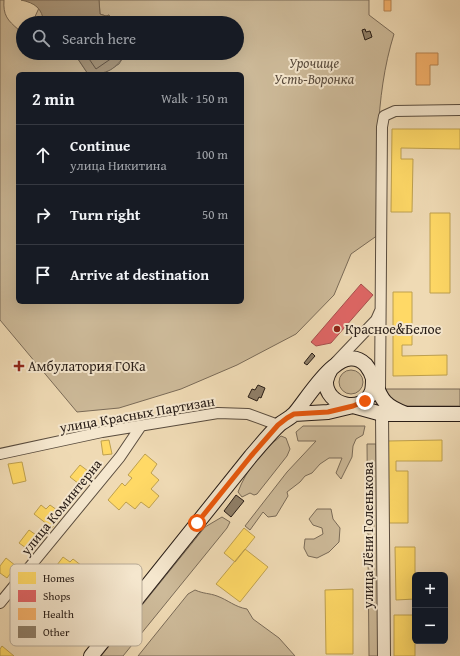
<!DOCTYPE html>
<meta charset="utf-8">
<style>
body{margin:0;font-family:"Gentium Book Plus",serif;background:#20242c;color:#f1f3f6}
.controls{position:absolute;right:12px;bottom:12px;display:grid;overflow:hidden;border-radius:6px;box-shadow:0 4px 16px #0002}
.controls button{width:36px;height:36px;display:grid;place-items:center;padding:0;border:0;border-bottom:1px solid #363941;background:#171b24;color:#f1f3f6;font:20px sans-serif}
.stop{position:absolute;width:12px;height:12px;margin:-9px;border:3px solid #ea580c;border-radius:50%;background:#fff}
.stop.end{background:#ea580c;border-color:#fff;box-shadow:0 1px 4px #0008}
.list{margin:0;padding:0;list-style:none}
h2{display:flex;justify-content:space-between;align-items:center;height:52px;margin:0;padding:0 16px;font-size:17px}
h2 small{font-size:13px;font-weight:400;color:#9ea1a6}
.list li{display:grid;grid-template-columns:26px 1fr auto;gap:12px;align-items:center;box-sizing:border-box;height:60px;padding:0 16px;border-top:1px solid #363941}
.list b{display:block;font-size:15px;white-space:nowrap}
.list p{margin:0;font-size:13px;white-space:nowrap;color:#9ea1a6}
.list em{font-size:13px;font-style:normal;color:#9ea1a6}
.icon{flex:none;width:22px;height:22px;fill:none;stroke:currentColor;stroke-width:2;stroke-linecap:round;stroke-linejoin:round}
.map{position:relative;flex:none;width:460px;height:656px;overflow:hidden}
.search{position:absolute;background:#171b24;box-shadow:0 4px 16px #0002;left:16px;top:16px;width:228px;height:44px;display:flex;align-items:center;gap:10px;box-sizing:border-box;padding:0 14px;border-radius:22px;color:#9ea1a6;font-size:15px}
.panel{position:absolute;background:#171b24;box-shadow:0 4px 16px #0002;left:16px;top:72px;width:228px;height:232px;border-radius:6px}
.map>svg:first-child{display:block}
.green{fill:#cdba99;stroke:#7a6b58}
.water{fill:#ab997e;stroke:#766754}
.homes{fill:#ffd966;stroke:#bea04e}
.shops{fill:#e06666;stroke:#a8504e}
.health{fill:#f6b26b;stroke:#b88552}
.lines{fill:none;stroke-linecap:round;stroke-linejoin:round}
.shore{stroke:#695a4a;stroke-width:1}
.building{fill:#8f7f68;stroke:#271c16}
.minor-casing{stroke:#594c3e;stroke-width:12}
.tertiary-casing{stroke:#594c3e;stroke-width:14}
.secondary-casing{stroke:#271c16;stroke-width:16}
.minor{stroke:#f5e7ce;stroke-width:10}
.tertiary{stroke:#f5e7ce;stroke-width:12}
.secondary{stroke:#f5e7ce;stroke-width:14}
.route{stroke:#ea580c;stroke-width:5}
.poi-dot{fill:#8f2418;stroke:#f5e7ce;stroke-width:1.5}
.labels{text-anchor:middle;stroke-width:4;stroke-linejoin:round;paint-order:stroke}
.park-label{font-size:14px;font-style:italic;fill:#594b3d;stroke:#f5e7ce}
.poi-label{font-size:14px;fill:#271c16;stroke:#f5e7ce;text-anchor:start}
.street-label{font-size:14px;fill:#271c16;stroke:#f5e7ce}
.key{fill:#f5e7ce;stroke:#b7aa97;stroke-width:1}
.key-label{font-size:11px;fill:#271c16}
</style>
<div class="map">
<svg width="460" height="656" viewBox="0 0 460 656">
<rect width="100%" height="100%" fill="#efdab4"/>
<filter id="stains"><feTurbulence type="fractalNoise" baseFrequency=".005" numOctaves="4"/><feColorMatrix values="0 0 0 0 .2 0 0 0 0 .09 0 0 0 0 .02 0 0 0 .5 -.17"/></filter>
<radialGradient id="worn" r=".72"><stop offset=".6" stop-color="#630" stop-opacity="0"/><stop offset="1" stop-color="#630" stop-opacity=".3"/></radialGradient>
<path class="green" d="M0,0H4C3,15 7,20 19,30L23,29V53H74L88,74H18V302H242V74H103L119,64L126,53H237V23H114L109,15L106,16L100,14L99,0H369V15L394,34C374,98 377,168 378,235L351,254L334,295L296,334L237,365L181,389L119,408L77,412L0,320Z
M39,8L43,14L44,23H32Z
M339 382a12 12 0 1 1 24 0a12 12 0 1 1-24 0Z
M386,389H460V406H407L396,405L386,396Z
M303,426H365L363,435L356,439L353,446L352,457L341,479L336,473L342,458H329L320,464L312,473L305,476L300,482L287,492L288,496L276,516L268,517L263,512L250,530L245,526L287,472L316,441H298L296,432Z
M281,436L286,438L290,449L287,456L257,494L254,495L250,493L242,497L238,492C246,470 262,451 281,436Z
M367,444H376L379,656H369Z
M317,509H331L333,519L340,528L339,542L329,552L317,558L308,556L304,548L305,539H314L323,534L322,528L313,525L309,519Z
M222,517L230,522L227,528L123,656H101L205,527Z
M195,590C204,594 209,593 217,596C228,600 235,607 247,609L253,619L279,638L295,656H138L188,594Z"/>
<path class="water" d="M21,0H99L100,14L106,16L109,15L114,23H44C42,8 35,3 21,0Z
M74,53H126C115,70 108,74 88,74Z"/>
<path class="homes" d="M392,129H460V149L401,148V159H413L412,212H391Z
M430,213H450V293H430Z
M393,292H412V345H402V356L447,355V375L393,376Z
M109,440L112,454L103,455L101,441Z
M442,440V461H396V471H408V523H389L388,441Z
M145,454L157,464L151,473L159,480L151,489L159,496L149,508L141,502L135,509L126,502L119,510L108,500L122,483L125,486L132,478L128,475Z
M22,462L26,481L13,484L8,464Z
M80,465L92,474L83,487L70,477Z
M41,505L46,509L50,505L57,510L54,514L60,518L52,528L34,514Z
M244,528L255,537L235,562L224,553Z
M29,530L39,537L29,550L19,543Z
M395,547H415V599L396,600Z
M245,549L268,567L240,602L216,584Z
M63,557L70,562L73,559L91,573L81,585L77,582L75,585L73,583L70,588L72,589L68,593L63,594L59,591L61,589L55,585L49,593L38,584L51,567L54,569Z
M6,558L16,566L7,578L0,573V566Z
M353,589V654H326L325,590Z
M394,615H415V656H394Z
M2,646L14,656H0V649Z"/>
<path class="shops" d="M361,284L373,295L331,343L316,346L311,342Z"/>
<path class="health" d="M384,0H391V11H384Z
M416,53H438V65H430V85H416Z"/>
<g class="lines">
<path class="shore" d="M85,53L96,69L112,58L115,53"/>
</g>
<path class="building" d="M365,29L366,32L370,31L372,37L365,40L362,30Z
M312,353L315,356L307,365L304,363Z
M258,385L265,388L261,398L259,397L257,401L248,397L252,389L255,390Z
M236,495L244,501L231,517L224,511Z"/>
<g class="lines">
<g class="minor-casing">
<path id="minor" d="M336,362L376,320L380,311
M380,391L382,127L384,116L395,111L460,110
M0,454L102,432L218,413L248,414L278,425
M0,603L120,457L141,426"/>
</g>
<g class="tertiary-casing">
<path id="tertiary" d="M382,414L384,656"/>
</g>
<g class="secondary-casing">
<path id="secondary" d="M331,369C329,372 327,377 326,381C325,406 363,415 372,391C373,387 373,382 373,378
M294,414L328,412L353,406L382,414H460
M91,656L251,456C260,446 269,434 280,424C284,421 290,418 294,414C308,399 340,339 366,365C370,370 372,374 374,381C382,401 385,406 406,414"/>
</g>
<use href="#minor" class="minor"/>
<use href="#tertiary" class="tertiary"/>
<use href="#secondary" class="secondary"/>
</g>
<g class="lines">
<path class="route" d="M197,523L251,456L278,425L287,418L294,414L328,412L353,406L365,401"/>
</g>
<g class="poi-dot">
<circle cx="337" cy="329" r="4"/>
<path d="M17 360h4v4h4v4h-4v4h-4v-4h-4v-4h4z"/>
</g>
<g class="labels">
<g class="park-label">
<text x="314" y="68">Урочище<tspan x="314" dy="16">Усть-Воронка</tspan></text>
</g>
<g class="poi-label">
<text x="345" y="334">Красное&amp;Белое</text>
<text x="28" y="371">Амбулатория ГОКа</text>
</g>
<g class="street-label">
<text transform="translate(137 414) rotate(-10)" y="5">улица Красных Партизан</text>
<text transform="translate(61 507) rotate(-51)" y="5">улица Коминтерна</text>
<text transform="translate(368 535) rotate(-90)" y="5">улица Лёни Голенькова</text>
</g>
</g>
<rect x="10" y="564" width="132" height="82" rx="6" class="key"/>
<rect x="18" y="572" width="18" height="12" fill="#ffd966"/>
<rect x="18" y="590" width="18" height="12" fill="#e06666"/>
<rect x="18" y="608" width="18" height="12" fill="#f6b26b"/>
<rect x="18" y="626" width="18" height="12" fill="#8f7f68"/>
<g class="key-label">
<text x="43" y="582">Homes</text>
<text x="43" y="600">Shops</text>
<text x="43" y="618">Health</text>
<text x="43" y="636">Other</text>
</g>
<rect width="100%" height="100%" filter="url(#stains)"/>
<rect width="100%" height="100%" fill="url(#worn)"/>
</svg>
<div class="controls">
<button>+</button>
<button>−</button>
</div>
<div class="stop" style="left:197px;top:523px"></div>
<div class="stop end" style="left:365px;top:401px"></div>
<div class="search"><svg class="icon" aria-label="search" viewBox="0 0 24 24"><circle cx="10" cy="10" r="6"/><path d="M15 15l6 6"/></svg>Search here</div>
<section class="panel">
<h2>2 min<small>Walk · 150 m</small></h2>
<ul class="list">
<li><svg class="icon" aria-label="ahead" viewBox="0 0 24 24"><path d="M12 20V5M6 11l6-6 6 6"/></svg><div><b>Continue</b><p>улица Никитина</p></div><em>100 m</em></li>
<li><svg class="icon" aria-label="right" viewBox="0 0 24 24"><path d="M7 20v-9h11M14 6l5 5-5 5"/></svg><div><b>Turn right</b></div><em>50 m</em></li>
<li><svg class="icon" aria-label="arrive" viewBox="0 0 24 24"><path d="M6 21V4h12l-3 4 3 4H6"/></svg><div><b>Arrive at destination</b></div></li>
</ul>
</section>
</div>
